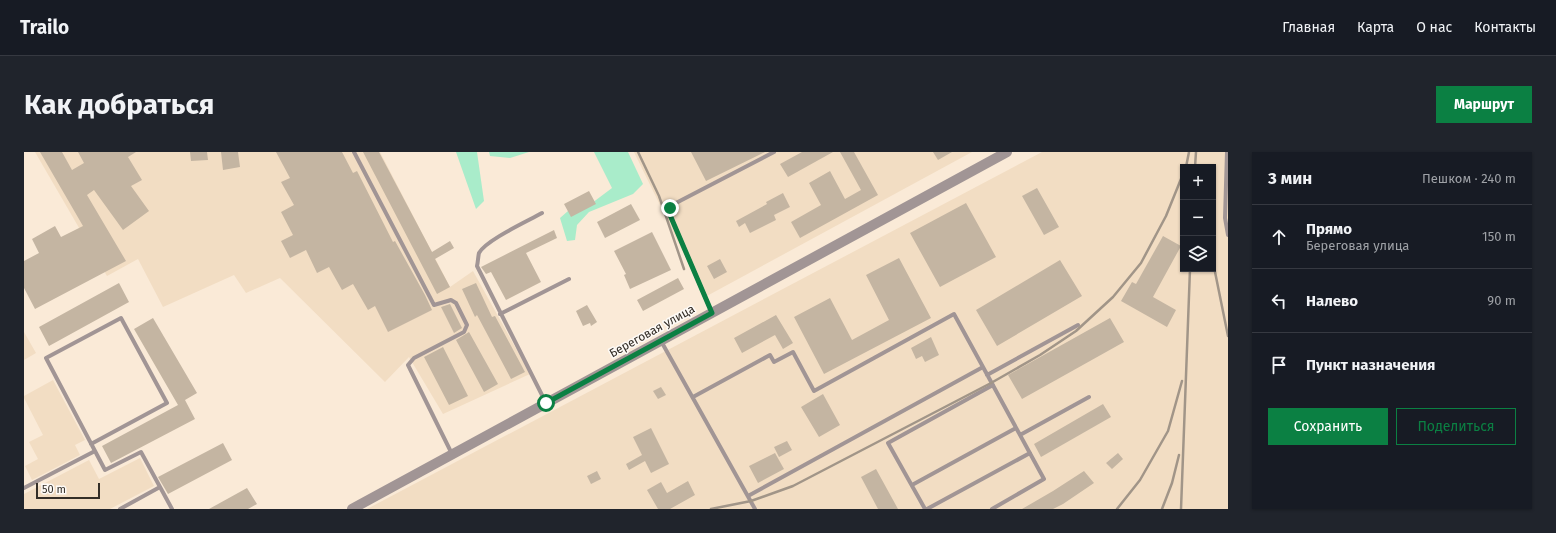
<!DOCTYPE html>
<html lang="ru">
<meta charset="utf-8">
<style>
body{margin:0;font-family:"Fira Sans",sans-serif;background:#20242c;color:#f1f3f6}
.controls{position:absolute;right:12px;top:12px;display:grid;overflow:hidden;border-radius:0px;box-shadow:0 1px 3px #0004}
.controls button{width:36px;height:36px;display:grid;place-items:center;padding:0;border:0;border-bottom:1px solid #363941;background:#171b24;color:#f1f3f6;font:20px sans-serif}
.scale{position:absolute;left:12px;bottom:10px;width:64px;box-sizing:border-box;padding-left:4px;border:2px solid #342e27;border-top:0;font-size:11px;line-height:14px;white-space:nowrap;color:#342e27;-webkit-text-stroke:3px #fdfaf6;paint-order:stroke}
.stop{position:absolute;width:12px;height:12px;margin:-9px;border:3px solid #0b8043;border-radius:50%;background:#fff}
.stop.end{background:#0b8043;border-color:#fff;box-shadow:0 1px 4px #0008}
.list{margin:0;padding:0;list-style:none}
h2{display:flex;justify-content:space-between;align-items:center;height:52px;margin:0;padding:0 16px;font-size:17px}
h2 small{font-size:13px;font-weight:400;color:#9ea1a6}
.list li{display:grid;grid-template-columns:26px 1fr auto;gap:12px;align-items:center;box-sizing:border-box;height:64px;padding:0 16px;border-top:1px solid #363941}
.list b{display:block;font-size:15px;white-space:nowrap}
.list p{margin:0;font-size:13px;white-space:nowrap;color:#9ea1a6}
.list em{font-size:13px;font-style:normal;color:#9ea1a6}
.actions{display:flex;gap:8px;padding:12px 16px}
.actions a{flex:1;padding:9px 0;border:1px solid #0b8043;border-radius:0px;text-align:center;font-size:14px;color:#0b8043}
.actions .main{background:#0b8043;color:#fff}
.icon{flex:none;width:22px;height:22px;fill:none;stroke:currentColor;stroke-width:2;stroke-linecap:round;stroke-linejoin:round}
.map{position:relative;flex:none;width:1204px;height:357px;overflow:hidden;border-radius:0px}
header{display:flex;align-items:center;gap:24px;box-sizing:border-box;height:56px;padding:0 20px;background:#171b24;border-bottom:1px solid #363941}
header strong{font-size:19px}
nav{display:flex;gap:22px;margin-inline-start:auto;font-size:14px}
.intro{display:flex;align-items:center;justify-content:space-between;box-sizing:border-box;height:96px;padding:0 24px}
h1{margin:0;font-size:28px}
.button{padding:10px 18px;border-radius:0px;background:#0b8043;color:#fff;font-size:14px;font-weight:700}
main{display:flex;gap:24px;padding:0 24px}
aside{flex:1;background:#171b24;border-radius:0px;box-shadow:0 1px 3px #0004}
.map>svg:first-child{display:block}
.built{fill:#f2ddc3;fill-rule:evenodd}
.green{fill:#a9ecca}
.building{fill:#c4b5a2}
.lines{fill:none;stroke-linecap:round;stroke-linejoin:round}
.service{stroke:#a19595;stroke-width:4}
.tertiary{stroke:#a19595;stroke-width:10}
.rail{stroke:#a19588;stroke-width:2.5}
.route{stroke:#0b8043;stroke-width:5}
.labels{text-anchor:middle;stroke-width:3;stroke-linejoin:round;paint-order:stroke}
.street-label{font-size:12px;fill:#342e27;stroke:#fdfaf6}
</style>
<header>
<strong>Trailo</strong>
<nav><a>Главная</a><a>Карта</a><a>О нас</a><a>Контакты</a></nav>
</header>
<div class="intro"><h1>Как добраться</h1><a class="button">Маршрут</a></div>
<main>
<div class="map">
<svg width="1204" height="357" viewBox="0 0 1204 357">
<rect width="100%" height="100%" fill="#faead7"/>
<path class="built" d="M11,0H356L426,135L449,119L506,222L419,262L385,205L361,230L256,126L222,141L210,123L139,155L114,107L83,124Z
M610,0H948L681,145Z
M1018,0H1204V357H343ZM1159,15H1189V117H1159Z
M0,180L12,201L0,208Z
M29,228L61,288L51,293L56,303L8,328L1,314L14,307L5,290L19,283L0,246V244Z
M116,306L130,334L86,357H0V342L65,308L75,327Z"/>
<path class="green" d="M432,0H453L460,49L452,57Z
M465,0H505L486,6L466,4Z
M570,0H604L619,32L609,42L565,60L553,73L551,88L543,89L536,66L544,59L564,54L588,36Z"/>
<path class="building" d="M16,0H38L48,18L60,11L54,0H112L104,5L118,28L107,34L125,59L99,78L70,38L63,43L102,109L11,157L0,136V109L15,101L8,87L31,74L37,85L59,74Z
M166,0H183L184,8L167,9Z
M197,0H214L216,15L199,18Z
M252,0H318L329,21L333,19L369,90L371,89L401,143L408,158L364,180L351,154L344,158L329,132L318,138L305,115L293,121L282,98L266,106L257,89L269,83L257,60L270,53L257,30L266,26Z
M339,0H355L408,100L426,89L430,96L411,107L426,135L413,142Z
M667,0H741L682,29Z
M778,0H809L764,25L756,12Z
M816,0H830L854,43L776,86L767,70L797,53L785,31L806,19L821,47L837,38Z
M909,0H928L914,8Z
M1013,36L1035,75L1020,83L998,44Z
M565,39L572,52L547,65L540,52Z
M759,41L766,55L750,63L752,68L726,81L721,71L715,75L712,69L743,52L742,50Z
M942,51L972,105L916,135L886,81Z
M607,52L616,68L581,86L573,70Z
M530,78L533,86L502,101L517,130L482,148L467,120L462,122L457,115Z
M628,80L647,118L606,137L600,123L602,122L590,99Z
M1139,84L1157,94L1129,145L1152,158L1143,175L1097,149L1108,130L1112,132Z
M875,106L907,166L800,222L770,165L806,146L828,188L865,168L842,123Z
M696,107L703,120L690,127L683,114Z
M1036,108L1058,144L973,194L952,158Z
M654,126L660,137L619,159L613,148Z
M95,131L105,150L25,194L15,175Z
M452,131L468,165L471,164L501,220L487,227L453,163L451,165L438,137Z
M426,152L438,176L430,181L417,155Z
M563,153L573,170L567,174L566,171L559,174L552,159Z
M752,163L769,191L759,197L751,183L718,201L710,186Z
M129,166L173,241L161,248L171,267L87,311L78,294L154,253L110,177Z
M1086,166L1100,190L998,247L984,223Z
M445,180L474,232L460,240L432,188Z
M907,185L915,203L901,210L898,204L892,207L887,196Z
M419,195L444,244L425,253L400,205Z
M637,235L642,243L634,247L629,239Z
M799,242L816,273L795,285L777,255Z
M1079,252L1087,265L1017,305L1010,292Z
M627,276L645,312L627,321L621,309L605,318L602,312L618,303L609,285Z
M763,289L768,298L755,305L750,295Z
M199,291L208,308L144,342L134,325Z
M751,301L760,317L734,331L725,314Z
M1094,301L1099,307L1088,317L1082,311Z
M852,317L874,357H854L837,325Z
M573,319L577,327L567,332L563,324Z
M1060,319L1070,331L1039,352L1029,357H998L1029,339Z
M664,329L671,343L646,357H634L623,338L637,330L643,341Z
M223,336L233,352L224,357H185Z"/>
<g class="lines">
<path class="service" d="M330,0L410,153L427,148L432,151L443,173L440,180L390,206L384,213L428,302
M1203,0L1201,66L1204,83
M518,61C504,69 462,88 455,101C454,105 454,110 453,114L522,251
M688,161L646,63V56L650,52L750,0
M476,162L545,127
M637,189L731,357
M963,223L1054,173
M669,245L746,203L750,210L769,200L790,239L930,162L959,215
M996,283L1065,245
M67,292L143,251L97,166L22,206L71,299
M888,333L992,276
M0,336L71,299L81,318L117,300L148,357
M724,344L959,215L1020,327L968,357
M96,357L136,335
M901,357L864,291L969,233
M903,357L1006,301"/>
<path class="tertiary" d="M328,357L983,0"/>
<path class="rail" d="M614,0L635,44L660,117
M1162,15L1165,0
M1171,15L1172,0
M1189,110L1204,184
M687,357L727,349L769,334L967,231L1016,203L1052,179L1089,145L1117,111L1142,64L1159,22
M1093,357L1116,328L1144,279L1158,229
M1138,357L1148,331L1155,303
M1157,357L1166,117"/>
</g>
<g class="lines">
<path class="route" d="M522,251L688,161L646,63V56"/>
</g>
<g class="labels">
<g class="street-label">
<text transform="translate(628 179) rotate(-29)" y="4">Береговая улица</text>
</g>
</g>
</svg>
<div class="controls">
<button>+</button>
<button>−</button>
<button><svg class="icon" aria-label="layers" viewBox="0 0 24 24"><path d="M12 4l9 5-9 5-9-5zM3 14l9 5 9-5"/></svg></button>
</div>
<div class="scale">50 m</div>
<div class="stop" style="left:522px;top:251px"></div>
<div class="stop end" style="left:646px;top:56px"></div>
</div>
<aside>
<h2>3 мин<small>Пешком · 240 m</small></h2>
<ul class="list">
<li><svg class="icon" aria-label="ahead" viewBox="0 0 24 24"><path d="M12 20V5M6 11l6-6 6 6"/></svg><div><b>Прямо</b><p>Береговая улица</p></div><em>150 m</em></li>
<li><svg class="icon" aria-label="left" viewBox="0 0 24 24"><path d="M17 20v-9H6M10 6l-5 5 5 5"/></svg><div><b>Налево</b></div><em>90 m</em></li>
<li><svg class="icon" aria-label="arrive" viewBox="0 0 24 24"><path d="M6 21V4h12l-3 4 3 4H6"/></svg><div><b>Пункт назначения</b></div></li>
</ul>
<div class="actions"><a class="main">Сохранить</a><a>Поделиться</a></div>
</aside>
</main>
